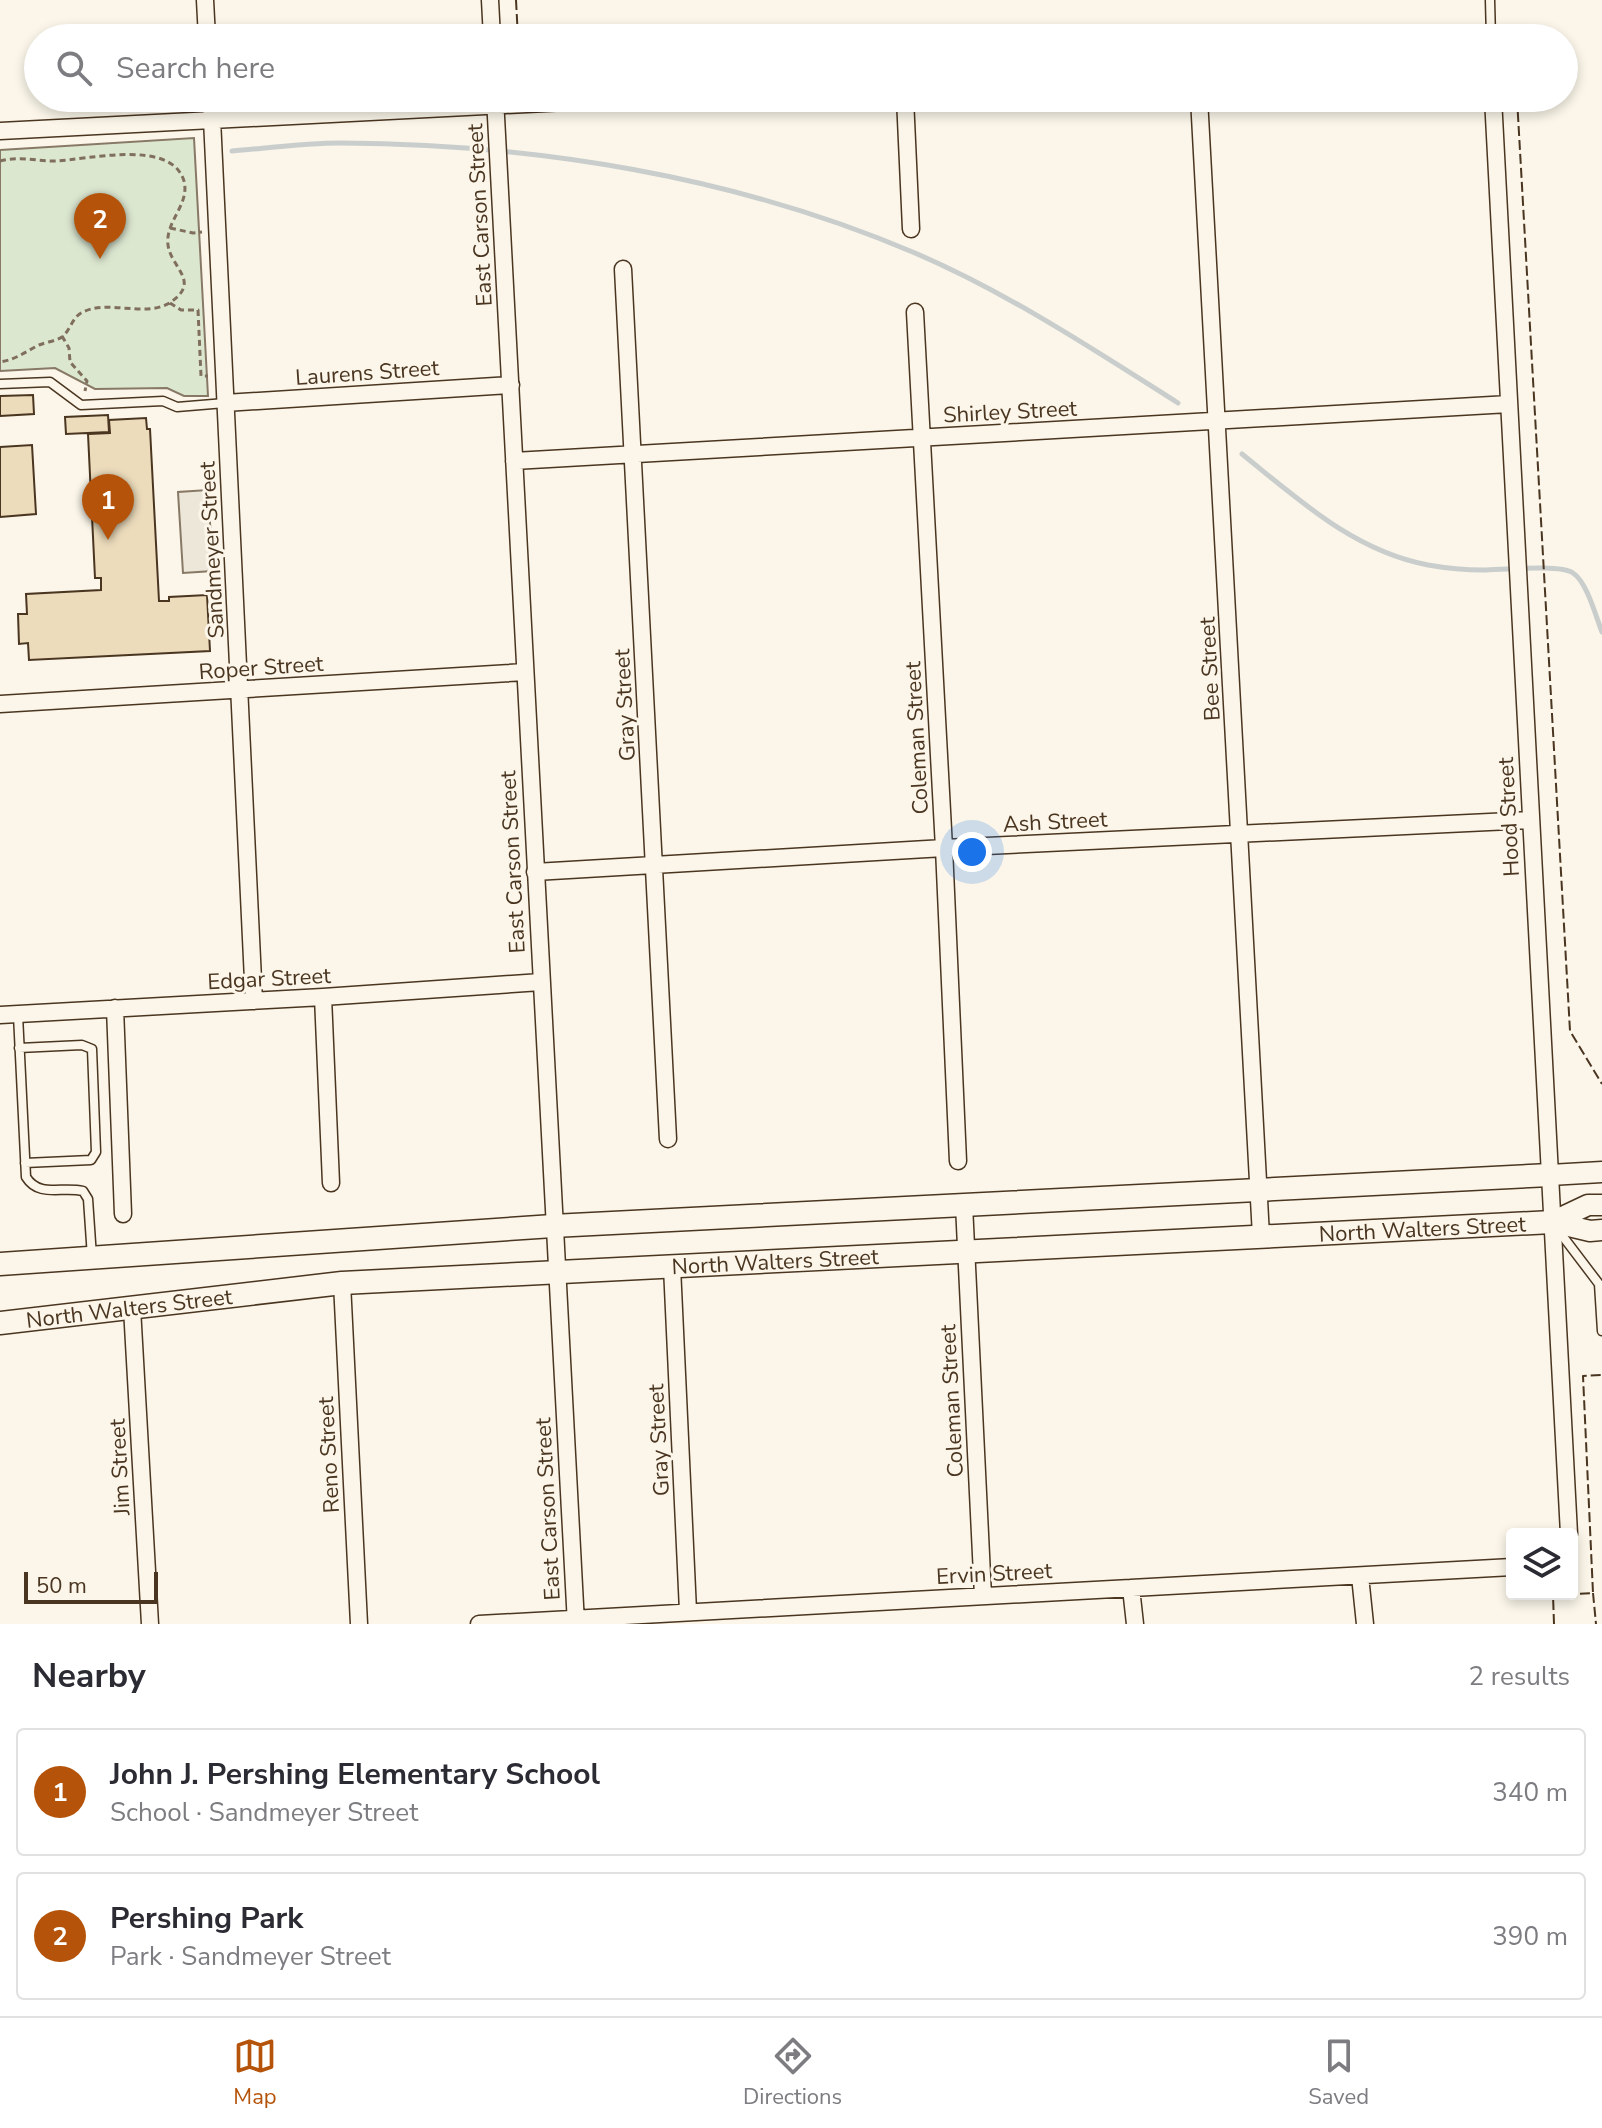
<!DOCTYPE html>
<meta charset="utf-8">
<style>
body{margin:0;font-family:"Nunito Sans",sans-serif;background:#f2f2f3;color:#2b2b33}
.controls{position:absolute;right:24px;bottom:24px;display:grid;overflow:hidden;border-radius:8px;box-shadow:0 4px 12px #0003}
.controls button{width:72px;height:72px;display:grid;place-items:center;padding:0;border:0;border-bottom:2px solid #e1e1e2;background:#fff;color:#2b2b33;font:40px sans-serif}
.scale{position:absolute;left:24px;bottom:20px;width:134px;box-sizing:border-box;padding-left:8px;border:4px solid #4a3520;border-top:0;font-size:22px;line-height:28px;white-space:nowrap;color:#4a3520;-webkit-text-stroke:6px #fbf6e9;paint-order:stroke}
.you{position:absolute;left:972px;top:852px;width:28px;height:28px;margin:-20px;border:6px solid #fff;border-radius:50%;background:#1a73e8;box-shadow:0 0 0 12px #1a73e833}
.badge{display:grid;place-items:center;width:52px;height:52px;border-radius:50%;background:#b45309;color:#fff;font-size:26px;font-weight:700}
.pin{position:absolute;translate:-50% -66px;filter:drop-shadow(0 2px 4px #0008)}
.pin::after{content:'';position:absolute;top:42px;width:28px;height:24px;background:inherit;clip-path:polygon(0 0,100% 0,50% 100%)}
.list{margin:0;padding:0;list-style:none}
h2{display:flex;justify-content:space-between;align-items:center;height:104px;margin:0;padding:0 32px;font-size:34px}
h2 small{font-size:26px;font-weight:400;color:#7c7c81}
.list li{display:grid;grid-template-columns:52px 1fr auto;gap:24px;align-items:center;box-sizing:border-box;height:128px;margin:0 16px 16px;padding:0 16px;border:2px solid #e1e1e2;border-radius:8px}
.list b{display:block;font-size:30px;white-space:nowrap}
.list p{margin:0;font-size:26px;white-space:nowrap;color:#7c7c81}
.list em{font-size:26px;font-style:normal;color:#7c7c81}
.icon{flex:none;width:44px;height:44px;fill:none;stroke:currentColor;stroke-width:2;stroke-linecap:round;stroke-linejoin:round}
.map{position:relative;flex:none;width:1602px;height:1624px;overflow:hidden}
.search{position:absolute;background:#fff;box-shadow:0 4px 12px #0003;left:24px;right:24px;top:24px;height:88px;display:flex;align-items:center;gap:20px;box-sizing:border-box;padding:0 28px;border-radius:44px;color:#7c7c81;font-size:30px}
.sheet{height:392px;background:#fff}
nav{display:flex;justify-content:space-around;align-items:center;box-sizing:border-box;height:112px;border-top:2px solid #e1e1e2;background:#fff;font-size:22px;color:#7c7c81}
nav a{display:grid;justify-items:center;gap:4px}
nav .on{color:#b45309}
.map>svg:first-child{display:block}
.green{fill:#dce7d0;stroke:#887966;stroke-width:2}
.parking{fill:#ede7d9;stroke:#887966;stroke-width:2}
.lines{fill:none;stroke-linecap:round;stroke-linejoin:round}
.stream{stroke:#c9cecd;stroke-width:5}
.building{fill:#ecdcbc;stroke:#4a3520;stroke-width:2}
.service-casing{stroke:#4a3520;stroke-width:11}
.minor-casing{stroke:#4a3520;stroke-width:19}
.tertiary-casing{stroke:#4a3520;stroke-width:23}
.secondary-casing{stroke:#4a3520;stroke-width:25}
.path{stroke:#7f6f5c;stroke-width:3;stroke-dasharray:6 4;stroke-linecap:butt}
.service{stroke:#fbf6e9;stroke-width:8}
.minor{stroke:#fbf6e9;stroke-width:16}
.tertiary{stroke:#fbf6e9;stroke-width:20}
.secondary{stroke:#fbf6e9;stroke-width:22}
.fence{stroke:#4a3520;stroke-width:2;stroke-dasharray:10 4;stroke-linecap:butt}
.labels{text-anchor:middle;stroke-width:6;stroke-linejoin:round;paint-order:stroke}
.street-label{font-size:22px;fill:#4a3520;stroke:#fbf6e9}
</style>
<div class="map">
<svg width="1602" height="1624" viewBox="0 0 1602 1624">
<rect width="100%" height="100%" fill="#fbf6e9"/>
<path class="green" d="M194,138L208,396H184L167,388L95,389L55,368L0,371V150Z"/>
<path class="parking" d="M208,490L213,571L183,573L178,492Z"/>
<g class="lines">
<path class="stream" d="M232,151C268,148 304,143 341,143C535,144 735,176 915,253C1008,293 1093,349 1178,403
M1242,454C1299,500 1354,551 1428,565C1445,568 1465,570 1483,570C1500,570 1561,564 1573,573C1587,582 1596,617 1602,632"/>
</g>
<path class="building" d="M33,395L34,414L0,416V396Z
M108,415L109,432L66,434L65,417Z
M146,418L147,429H150L159,601H169V597L207,595L210,651L29,660L28,643L19,644L18,614H27L26,594L101,590V578H95L88,434L110,433L109,420Z
M32,445L36,514L0,517V447Z"/>
<g class="lines">
<g class="service-casing">
<path id="service" d="M1490,0L1491,38
M0,384L50,382L81,405L163,401L177,407L225,403
M18,1015L26,1177C39,1198 62,1186 83,1191L88,1199L92,1257
M19,1048L82,1045L92,1049L96,1152L91,1160L25,1163
M1555,1226L1599,1284L1602,1331"/>
</g>
<g class="minor-casing">
<path id="minor" d="M205,0L207,38
M490,0L492,38
M211,98L254,1001
M495,98L576,1624
M905,98L911,229
M1199,98L1261,1236
M1493,98L1569,1534
M0,131L643,98
M623,269L668,1139
M915,312L944,848L958,1161
M225,403L511,385
M514,461L1509,404
M0,704L525,672
M535,872L944,848L1530,820
M323,997L331,1183
M115,1008L123,1214
M0,1015L323,997L541,982
M964,1205L983,1596
M672,1267L688,1611
M342,1283L359,1624
M132,1308L150,1624
M1360,1576L1365,1624
M1131,1588L1135,1624
M479,1624L1512,1567"/>
</g>
<g class="tertiary-casing">
<path id="tertiary" d="M1550,1175L1602,1172
M1552,1222L1588,1205H1602
M1552,1222L1590,1231L1602,1230"/>
</g>
<g class="secondary-casing">
<g id="secondary">
<path d="M0,1264L553,1226L1550,1175"/>
<path id="s1" d="M0,1323L342,1283L1552,1222"/>
</g>
</g>
<path class="path" d="M0,161C18,156 36,161 55,161C87,160 171,138 184,181C190,205 165,221 168,245C171,268 201,281 171,302C145,319 107,298 81,313C72,318 70,331 62,337C56,341 46,342 39,345C25,352 15,360 0,362
M170,228L193,233L202,232
M170,303L181,310H198L201,376H208
M62,336L69,348L70,362L87,381L85,391"/>
<use href="#service" class="service"/>
<use href="#minor" class="minor"/>
<use href="#tertiary" class="tertiary"/>
<use href="#secondary" class="secondary"/>
<path class="fence" d="M516,0L518,38
M1325,38L1512,26L1513,38
M1517,98L1570,1031L1602,1084
M1593,1593L1596,1624
M1554,1624L1553,1595L1593,1593L1583,1376L1602,1375"/>
</g>
<g class="labels">
<g class="street-label">
<text transform="translate(479 215) rotate(-93)" y="8">East Carson Street</text>
<text transform="translate(367 372) rotate(-4)" y="8">Laurens Street</text>
<text transform="translate(1010 411) rotate(-3)" y="8">Shirley Street</text>
<text transform="translate(211 550) rotate(-93)" y="8">Sandmeyer Street</text>
<text transform="translate(261 667) rotate(-4)" y="8">Roper Street</text>
<text transform="translate(1209 669) rotate(-93)" y="8">Bee Street</text>
<text transform="translate(624 705) rotate(-93)" y="8">Gray Street</text>
<text transform="translate(916 738) rotate(-93)" y="8">Coleman Street</text>
<text transform="translate(1508 817) rotate(-93)" y="8">Hood Street</text>
<text transform="translate(1055 821) rotate(-3)" y="8">Ash Street</text>
<text transform="translate(512 862) rotate(-93)" y="8">East Carson Street</text>
<text transform="translate(269 978) rotate(-3)" y="8">Edgar Street</text>
<text dy="8" stroke="none"><textPath href="#s1" startOffset="1426">North Walters Street</textPath></text>
<text dy="8" stroke="none"><textPath href="#s1" startOffset="778">North Walters Street</textPath></text>
<text dy="8" stroke="none"><textPath href="#s1" startOffset="130">North Walters Street</textPath></text>
<text transform="translate(951 1401) rotate(-93)" y="8">Coleman Street</text>
<text transform="translate(658 1440) rotate(-93)" y="8">Gray Street</text>
<text transform="translate(328 1455) rotate(-93)" y="8">Reno Street</text>
<text transform="translate(119 1467) rotate(-93)" y="8">Jim Street</text>
<text transform="translate(547 1509) rotate(-93)" y="8">East Carson Street</text>
<text transform="translate(994 1573) rotate(-3)" y="8">Ervin Street</text>
</g>
</g>
</svg>
<div class="controls">
<button><svg class="icon" aria-label="layers" viewBox="0 0 24 24"><path d="M12 4l9 5-9 5-9-5zM3 14l9 5 9-5"/></svg></button>
</div>
<div class="scale">50 m</div>
<div class="you"></div>
<div class="pin badge" style="left:108px;top:540px">1</div>
<div class="pin badge" style="left:100px;top:259px">2</div>
<div class="search"><svg class="icon" aria-label="search" viewBox="0 0 24 24"><circle cx="10" cy="10" r="6"/><path d="M15 15l6 6"/></svg>Search here</div>
</div>
<section class="sheet">
<h2>Nearby<small>2 results</small></h2>
<ul class="list">
<li><span class="badge">1</span><div><b>John J. Pershing Elementary School</b><p>School · Sandmeyer Street</p></div><em>340 m</em></li>
<li><span class="badge">2</span><div><b>Pershing Park</b><p>Park · Sandmeyer Street</p></div><em>390 m</em></li>
</ul>
</section>
<nav>
<a class="on"><svg class="icon" aria-label="map" viewBox="0 0 24 24"><path d="M3 6l6-2 6 2 6-2v14l-6 2-6-2-6 2zM9 4v14M15 6v14"/></svg>Map</a>
<a><svg class="icon" aria-label="directions" viewBox="0 0 24 24"><path d="M12 3l9 9-9 9-9-9zM9 14v-3h6M13 9l2 2-2 2"/></svg>Directions</a>
<a><svg class="icon" aria-label="saved" viewBox="0 0 24 24"><path d="M7 4h10v16l-5-4-5 4z"/></svg>Saved</a>
</nav>
